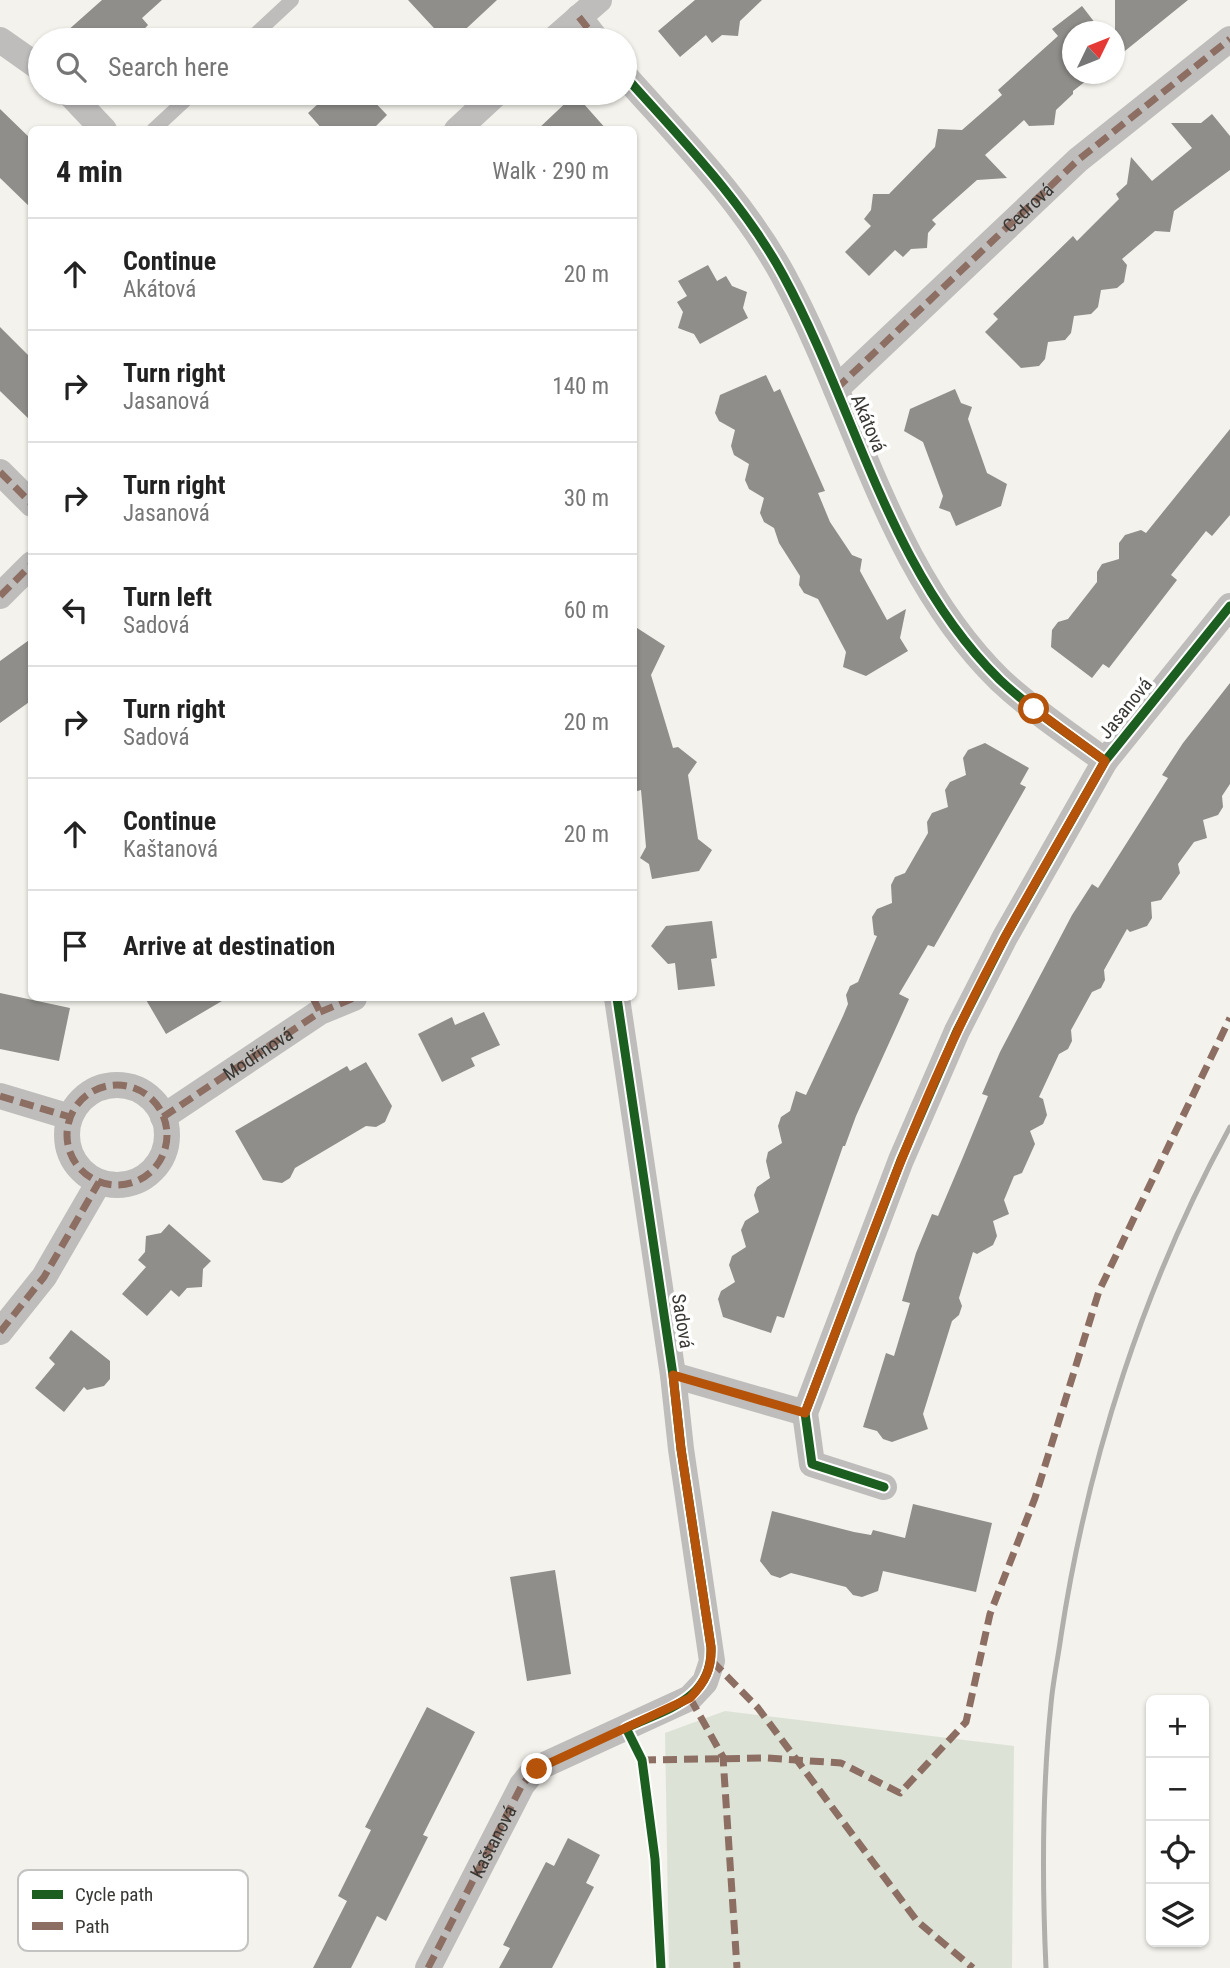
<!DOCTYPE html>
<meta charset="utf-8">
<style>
body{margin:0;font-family:"Roboto Condensed",sans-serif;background:#f2f2f2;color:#222}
.controls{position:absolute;right:21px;bottom:21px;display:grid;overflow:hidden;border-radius:10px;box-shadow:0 2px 5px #0004}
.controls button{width:63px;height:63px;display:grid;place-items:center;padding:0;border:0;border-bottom:2px solid #e0e0e0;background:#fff;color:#222;font:35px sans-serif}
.compass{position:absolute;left:1062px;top:21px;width:63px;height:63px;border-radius:50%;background:#fff;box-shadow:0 2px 5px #0004;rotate:47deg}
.stop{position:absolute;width:21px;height:21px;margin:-16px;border:5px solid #b45309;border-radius:50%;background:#fff}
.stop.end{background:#b45309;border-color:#fff;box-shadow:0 2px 7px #0008}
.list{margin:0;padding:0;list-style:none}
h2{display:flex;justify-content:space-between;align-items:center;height:91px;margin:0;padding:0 28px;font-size:30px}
h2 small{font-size:23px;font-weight:400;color:#767676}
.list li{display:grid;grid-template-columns:46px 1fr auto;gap:21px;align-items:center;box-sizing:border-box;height:112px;padding:0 28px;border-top:2px solid #e0e0e0}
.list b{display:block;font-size:26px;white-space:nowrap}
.list p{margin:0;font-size:23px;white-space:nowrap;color:#767676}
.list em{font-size:23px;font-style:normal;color:#767676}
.icon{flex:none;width:38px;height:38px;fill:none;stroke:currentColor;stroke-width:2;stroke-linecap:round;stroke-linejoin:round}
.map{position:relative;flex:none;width:1230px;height:1968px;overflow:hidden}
.search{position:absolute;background:#fff;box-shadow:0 2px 5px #0004;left:28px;top:28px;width:609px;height:77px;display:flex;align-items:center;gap:18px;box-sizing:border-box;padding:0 24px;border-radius:38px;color:#767676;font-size:26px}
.panel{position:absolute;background:#fff;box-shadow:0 2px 5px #0004;left:28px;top:126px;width:609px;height:875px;border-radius:10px}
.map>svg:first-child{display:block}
.green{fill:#dce3d6}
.building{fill:#8f8e8a}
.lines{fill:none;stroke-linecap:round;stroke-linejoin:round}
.lane{stroke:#bfbdbc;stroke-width:14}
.street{stroke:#bfbdbc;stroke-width:26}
.rail{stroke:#b1afac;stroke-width:5}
.quiet{stroke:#8d6e63;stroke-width:7;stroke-dasharray:14 7;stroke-linecap:butt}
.cycleway-casing{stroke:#fff;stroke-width:13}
.cycleway{stroke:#1b5e20;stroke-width:9}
.route{stroke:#b45309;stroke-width:9}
.labels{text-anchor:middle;stroke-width:7;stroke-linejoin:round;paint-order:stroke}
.street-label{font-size:19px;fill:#383733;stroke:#fff}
.key{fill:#fff;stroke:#c3c3c2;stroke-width:2}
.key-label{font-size:19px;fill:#383733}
</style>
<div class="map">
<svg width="1230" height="1968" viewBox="0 0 1230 1968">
<rect width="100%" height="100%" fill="#f3f2ec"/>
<path class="green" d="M725,1711L1014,1746L1012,1968H669L665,1733Z"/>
<path class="building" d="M102,0H162L142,18L148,25L134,40H57Z
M408,0H497L454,40H445Z
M695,0H762L740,21L738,36L722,35L712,43L706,35L680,57L658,31Z
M1115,0H1188L1115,59Z
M1082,6L1102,32H1073V74H1095L1073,91V94L1056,110L1054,125L1029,126L1024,120L985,155L1007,178L977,180L932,220L936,224L928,233L927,248L911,249L903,257L895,250L869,276L845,252L871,226L864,219L871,210L873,194H889L935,147L938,129L962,130L1002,95L998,90L1058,36L1052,29Z
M330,93H366L387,115L372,130H323L308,113Z
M575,94L607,130H537Z
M0,109L32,140V209L0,178Z
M1212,114L1230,136V170L1174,211L1170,232L1155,231L1122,259L1127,265L1124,282L1117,288L1101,290L1098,307L1091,314L1074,316L1071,333L1065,340L1048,342L1045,359L1039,366L1021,368L985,332L998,319L993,314L1073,236L1077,241L1119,199L1116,194L1127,184L1131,157L1152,181L1192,148L1171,123H1201Z
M708,265L717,281L726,276L732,286L747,292L743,308L748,318L700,344L694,334L678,328L683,312L677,302L687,296L678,281Z
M0,327L32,359V422L0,391Z
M766,375L774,392L780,389L825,491L818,493L830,522L852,555L862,559L860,571L887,620L906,609L900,638L908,651L866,676L843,667L846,652L818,599L804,593L799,585L800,576L779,543L774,528L764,522L760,513L764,498L749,489L745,480L749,464L734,455L731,446L735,430L719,421L715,413L720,395Z
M955,389L961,403L972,407L968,419L987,473L1007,484L1001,506L956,526L950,512L939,508L943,496L923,442L904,431L910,409Z
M1230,429V515L1212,536L1206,531L1171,575L1177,580L1109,668L1103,664L1092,678L1051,647L1052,630L1058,622L1068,619L1097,582V572L1102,564L1119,559V543L1125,535L1141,530L1146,533Z
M634,626L665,646L651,675L673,748L678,747L697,762L688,775L698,839L712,850L699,871L652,879L649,864L640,858L646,847L641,790L634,792Z
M32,638V700L0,723V661Z
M1230,683V784L1222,796L1223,807L1218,815L1203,820L1207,838L1194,842L1178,864L1180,873L1161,900L1151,902L1152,918L1147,926L1130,932L1127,929L1104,970L1105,980L1101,988L1092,992L1071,1030L1072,1041L1068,1049L1059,1054L1039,1097L1043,1099L1047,1115L1043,1124L1030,1131L1035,1144L1022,1173L1014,1176L1004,1200L1009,1214L993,1221L997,1236L993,1245L977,1254L973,1252L959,1298L962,1306L959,1315L952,1321L923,1414L928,1429L892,1442L883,1439L877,1431L863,1427L886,1353L894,1356L910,1303L902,1301L916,1253L932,1214L938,1216L963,1157L988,1096L982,1094L1000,1052L1072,915L1092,884L1098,888L1168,778L1162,775L1183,743Z
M985,743L1029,768L1020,784L1026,787L934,947L928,945L899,994L909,999L856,1116L845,1146H843L784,1318L777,1316L771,1333L723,1317L718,1299L721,1291L735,1282L729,1265L732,1256L746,1247L741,1230L745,1221L759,1212L754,1195L757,1187L770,1178L766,1161L768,1152L782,1143L778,1126L781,1117L790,1111L796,1091L806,1095L843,1016L848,1004L846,995L850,986L858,982L877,936L874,935L872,917L877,909L892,903L891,885L895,877L905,873L928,833L927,822L932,813L948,807L945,790L950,782L966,775L963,758L968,750Z
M712,921L717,958L711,959L715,986L678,990L675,963L668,964L651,946L666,926Z
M0,993L70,1008L59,1061L0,1049Z
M145,998H227L166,1034Z
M484,1012L500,1045L471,1058L475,1066L442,1082L418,1034L452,1017L455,1025Z
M366,1062L392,1106L385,1122L376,1127L366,1126L295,1168L290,1178L282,1183L263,1180L235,1131L347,1066L350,1071Z
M169,1224L211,1261L203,1269L202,1287L187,1288L179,1297L171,1290L147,1316L122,1294L146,1267L138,1260L145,1252L146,1236L161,1233Z
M71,1330L110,1361V1379L104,1386L87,1390L84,1387L64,1412L35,1388L55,1364L49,1358Z
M913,1504L992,1523L976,1592L883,1571L878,1591L862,1597L853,1595L846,1587L791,1573L780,1578L771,1575L760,1561L772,1511L854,1532L871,1535L873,1530L905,1538Z
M555,1570L571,1674L527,1681L510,1577Z
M427,1707L475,1732L423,1835L428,1837L386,1921L377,1916L351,1968H313L347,1901L338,1896L371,1830L365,1827Z
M568,1838L600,1855L586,1883L594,1887L552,1968H499L510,1948L503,1945L546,1862L554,1866Z"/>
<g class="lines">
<path class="lane" d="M249,40L292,0
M153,130L193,93"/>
<g class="street">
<path d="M579,17L597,40"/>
<path d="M0,40L40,68"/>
<path d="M553,40L599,0"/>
<path d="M625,76C681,139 742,200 783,275C856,409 888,570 1000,680C1032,710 1070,735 1105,761"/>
<path d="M69,93L104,130"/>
<path d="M457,130L497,93"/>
<path id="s1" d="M836,389L1078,160L1230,39"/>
<path d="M0,472L32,504"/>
<path d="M0,596L32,564"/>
<circle cx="117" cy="1135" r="50"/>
<path d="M0,1096L70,1117"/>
<path id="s2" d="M163,1117L320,1012L354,998"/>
<path d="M0,1332L44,1277L99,1182"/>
<path d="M673,1375L805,1413"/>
<path d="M884,1487L812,1464L805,1413L901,1160L957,1031L1005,937L1105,761L1230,606"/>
<path d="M428,1968L522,1785L531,1774L542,1766L690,1698L705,1682L712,1661L681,1449L673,1375L617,998"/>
</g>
<path class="rail" d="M1046,1968C1042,1881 1042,1791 1051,1704C1053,1681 1058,1658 1061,1636C1088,1459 1144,1284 1230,1127"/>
<g class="quiet">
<path d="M579,17L597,40"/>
<path d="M836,389L1078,160L1230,39"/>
<path d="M0,472L32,504"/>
<path d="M0,596L32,564"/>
<path d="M313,998L320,1012"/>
<circle cx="117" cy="1135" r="50"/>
<path d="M0,1096L70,1117"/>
<path d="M163,1117L320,1012L354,998"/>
<path d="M0,1332L44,1277L99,1182"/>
<path d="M673,1375L805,1413"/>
<path d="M712,1661L758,1708L917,1921L973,1968"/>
<path d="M690,1698L723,1757L737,1968"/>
<path d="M642,1760L767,1758L841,1763L900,1793L966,1722L990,1614L1035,1498L1099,1291L1230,1018"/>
<path id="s3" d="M428,1968L522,1785L531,1774L542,1766L626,1728"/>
</g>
<g class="cycleway-casing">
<path id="cycleway" d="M625,76C681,139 742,200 783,275C856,409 888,570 1000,680C1032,710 1070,735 1105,761
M617,998L673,1375L681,1449L711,1647C713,1700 666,1709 626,1728L642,1760L655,1859L661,1968
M884,1487L812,1464L805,1413L901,1160L957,1031L1005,937L1105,761L1230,606"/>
</g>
<use href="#cycleway" class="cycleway"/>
</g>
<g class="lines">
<path class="route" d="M537,1769L690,1698C705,1682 712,1669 711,1647L681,1449L673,1375L805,1413C854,1285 899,1154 958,1030C1001,937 1055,850 1105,761L1034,709"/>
</g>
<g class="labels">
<g class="street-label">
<text dy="7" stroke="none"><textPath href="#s1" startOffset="264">Cedrová</textPath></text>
<text transform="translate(869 423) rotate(67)" y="7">Akátová</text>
<text transform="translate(1125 708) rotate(-51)" y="7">Jasanová</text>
<text dy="7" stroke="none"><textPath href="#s2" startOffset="114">Modřínová</textPath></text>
<text transform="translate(683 1321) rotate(81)" y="7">Sadová</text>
<text dy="7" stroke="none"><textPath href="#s3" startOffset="142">Kaštanová</textPath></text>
</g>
</g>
<rect x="18" y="1870" width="230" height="81" rx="10" class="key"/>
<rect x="32" y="1890" width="31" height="9" fill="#1b5e20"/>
<rect x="32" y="1922" width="31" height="8" fill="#8d6e63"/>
<g class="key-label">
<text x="75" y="1901">Cycle path</text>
<text x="75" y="1933">Path</text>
</g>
</svg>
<div class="controls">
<button>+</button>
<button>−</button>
<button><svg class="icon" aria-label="locate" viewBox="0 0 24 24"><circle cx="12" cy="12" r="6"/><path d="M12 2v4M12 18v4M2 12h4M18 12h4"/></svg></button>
<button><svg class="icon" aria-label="layers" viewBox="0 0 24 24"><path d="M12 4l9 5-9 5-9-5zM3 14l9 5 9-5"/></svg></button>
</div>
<svg class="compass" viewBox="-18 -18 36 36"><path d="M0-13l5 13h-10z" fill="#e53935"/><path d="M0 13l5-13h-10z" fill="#767676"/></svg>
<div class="stop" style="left:1034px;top:709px"></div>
<div class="stop end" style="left:537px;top:1769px"></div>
<div class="search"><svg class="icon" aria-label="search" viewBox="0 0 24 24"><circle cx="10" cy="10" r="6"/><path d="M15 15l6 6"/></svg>Search here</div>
<section class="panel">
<h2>4 min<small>Walk · 290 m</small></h2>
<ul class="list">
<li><svg class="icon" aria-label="ahead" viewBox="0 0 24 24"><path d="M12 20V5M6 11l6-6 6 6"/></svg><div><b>Continue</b><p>Akátová</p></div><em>20 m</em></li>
<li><svg class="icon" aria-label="right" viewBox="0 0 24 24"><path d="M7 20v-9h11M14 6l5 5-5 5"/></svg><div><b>Turn right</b><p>Jasanová</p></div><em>140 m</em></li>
<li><svg class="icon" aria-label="right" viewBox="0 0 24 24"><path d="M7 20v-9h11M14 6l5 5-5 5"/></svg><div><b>Turn right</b><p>Jasanová</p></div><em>30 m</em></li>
<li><svg class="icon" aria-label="left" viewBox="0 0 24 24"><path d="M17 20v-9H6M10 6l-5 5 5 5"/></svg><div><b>Turn left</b><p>Sadová</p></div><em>60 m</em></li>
<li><svg class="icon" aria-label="right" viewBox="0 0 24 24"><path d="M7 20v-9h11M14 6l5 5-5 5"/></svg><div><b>Turn right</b><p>Sadová</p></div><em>20 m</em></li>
<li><svg class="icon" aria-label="ahead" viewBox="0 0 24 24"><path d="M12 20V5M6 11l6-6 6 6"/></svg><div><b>Continue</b><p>Kaštanová</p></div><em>20 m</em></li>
<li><svg class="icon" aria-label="arrive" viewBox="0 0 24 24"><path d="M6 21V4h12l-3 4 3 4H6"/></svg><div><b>Arrive at destination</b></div></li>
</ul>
</section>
</div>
